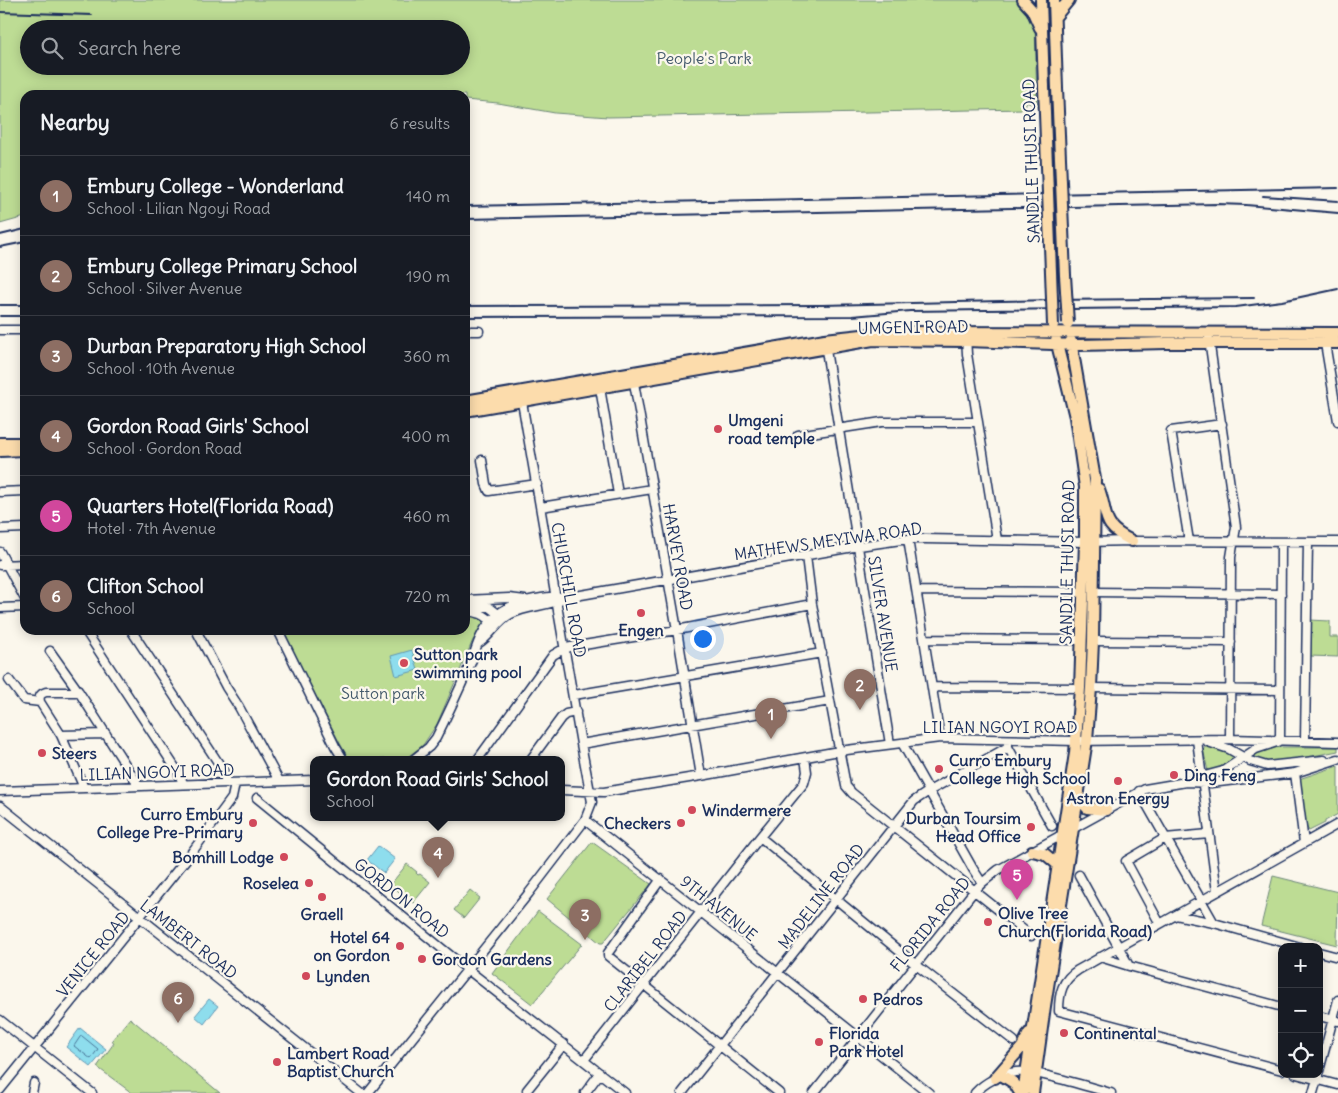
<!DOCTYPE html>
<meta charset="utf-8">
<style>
body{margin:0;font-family:Delius,sans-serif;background:#20242c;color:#f1f3f6}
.controls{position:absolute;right:15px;bottom:15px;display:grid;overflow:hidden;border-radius:10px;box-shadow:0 2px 12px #0003}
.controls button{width:45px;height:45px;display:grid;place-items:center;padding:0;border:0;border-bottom:1px solid #363941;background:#171b24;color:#f1f3f6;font:25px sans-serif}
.you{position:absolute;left:702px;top:638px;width:18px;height:18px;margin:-12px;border:4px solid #fff;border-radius:50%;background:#1a73e8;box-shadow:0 0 0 8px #1a73e833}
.badge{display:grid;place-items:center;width:32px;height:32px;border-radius:50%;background:#d1495b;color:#fff;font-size:16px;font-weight:700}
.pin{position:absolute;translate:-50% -41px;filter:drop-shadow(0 1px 2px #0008)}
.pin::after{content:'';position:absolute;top:26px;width:18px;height:15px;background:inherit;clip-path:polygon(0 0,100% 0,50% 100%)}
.popup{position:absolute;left:310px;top:756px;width:255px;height:65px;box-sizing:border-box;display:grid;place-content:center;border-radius:10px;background:#171b24;filter:drop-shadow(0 1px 4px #0005);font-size:16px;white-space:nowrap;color:#9ea1a6}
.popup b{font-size:19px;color:#f1f3f6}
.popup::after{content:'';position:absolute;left:50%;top:100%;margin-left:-10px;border:10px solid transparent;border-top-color:#171b24}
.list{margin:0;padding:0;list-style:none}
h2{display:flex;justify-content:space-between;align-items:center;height:65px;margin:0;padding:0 20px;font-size:21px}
h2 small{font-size:16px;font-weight:400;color:#9ea1a6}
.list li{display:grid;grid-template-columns:32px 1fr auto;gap:15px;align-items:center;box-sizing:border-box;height:80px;padding:0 20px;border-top:1px solid #363941}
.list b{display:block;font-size:19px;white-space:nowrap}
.list p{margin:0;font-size:16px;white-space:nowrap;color:#9ea1a6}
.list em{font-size:16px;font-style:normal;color:#9ea1a6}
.icon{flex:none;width:28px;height:28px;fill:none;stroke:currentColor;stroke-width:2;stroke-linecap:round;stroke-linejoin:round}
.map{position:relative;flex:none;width:1338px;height:1093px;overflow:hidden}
.search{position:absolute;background:#171b24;box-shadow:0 2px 12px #0003;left:20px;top:20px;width:450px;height:55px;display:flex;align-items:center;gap:12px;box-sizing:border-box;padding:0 18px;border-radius:28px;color:#9ea1a6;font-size:19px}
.panel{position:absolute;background:#171b24;box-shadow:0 2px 12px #0003;left:20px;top:90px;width:450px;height:545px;border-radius:15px}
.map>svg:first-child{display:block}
.green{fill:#bddc94;stroke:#6c8679;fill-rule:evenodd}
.water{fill:#8edded;stroke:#6097b4}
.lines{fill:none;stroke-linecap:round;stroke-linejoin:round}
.shore{stroke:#497597;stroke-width:1}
.minor-casing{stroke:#1b2f5e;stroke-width:11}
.major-casing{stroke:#1b2f5e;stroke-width:14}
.minor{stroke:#fbf7ec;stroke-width:8}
.major{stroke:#fcdcac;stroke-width:10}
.rail{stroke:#1b2f5e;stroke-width:2}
.major-bridge-casing{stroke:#1b2f5e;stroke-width:14;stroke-linecap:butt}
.major-bridge{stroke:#fcdcac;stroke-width:10}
.poi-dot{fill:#d1495b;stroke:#fbf7ec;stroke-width:2}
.labels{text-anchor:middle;stroke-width:4.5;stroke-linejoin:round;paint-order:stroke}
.park-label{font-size:16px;fill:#445a6c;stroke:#fbf7ec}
.street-label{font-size:16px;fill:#1b2f5e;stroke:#fbf7ec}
.poi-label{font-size:16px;font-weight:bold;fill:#1b2f5e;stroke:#fbf7ec;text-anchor:start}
</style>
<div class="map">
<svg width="1338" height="1093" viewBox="0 0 1338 1093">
<rect width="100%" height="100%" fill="#fbf7ec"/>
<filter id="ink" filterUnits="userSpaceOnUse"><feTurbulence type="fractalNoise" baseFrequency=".02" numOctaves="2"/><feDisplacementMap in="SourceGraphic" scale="10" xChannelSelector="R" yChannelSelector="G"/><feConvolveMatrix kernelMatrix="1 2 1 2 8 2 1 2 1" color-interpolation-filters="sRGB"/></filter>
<g filter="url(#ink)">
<path class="green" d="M0,0H1019L1028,11L1035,24L1037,106L1026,102L1025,109L608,117L555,113L498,103L465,100V95H25V217L0,224ZM29,29H461V66H29Z
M465,616H478L483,618V627L473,640L437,724L423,745L405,759H348L282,630H465Z
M1310,620L1330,621V637H1338V657L1310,656Z
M1207,746L1223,750L1238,757L1221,768L1208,771L1203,749Z
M1273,747H1338V751L1277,763L1262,762L1250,757L1257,752Z
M1338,766V814L1325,821V823L1309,831L1306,826L1299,779Z
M592,842L651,884L603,943H600L547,899Z
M407,864L417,872L416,873L418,875L420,874L430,882L413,903L403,895L404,894L402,892L401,893L390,885Z
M1273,876L1338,892L1337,945L1261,926Z
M470,890L480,898L464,918L454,910Z
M538,911L582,944L532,1004L492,973Z
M130,1018L220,1093H132L97,1067L114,1043L112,1040Z"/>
<path class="water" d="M412,650L418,670L396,676L391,656Z
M378,846L395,859L384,873L367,860Z
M209,999L218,1006L204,1024L195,1016Z
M80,1028L106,1049L91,1067L66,1047Z"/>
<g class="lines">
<path class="shore" d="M82,1036L98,1049L91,1059L74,1046L80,1037Z"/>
<g class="minor-casing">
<path id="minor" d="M0,330H25
M465,331H479
M966,337L967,354L997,540
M1209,339L1236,527L1231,557L1230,739
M1325,343L1338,421
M825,344L890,744
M633,377L677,630L701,776
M599,382L618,494
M798,435L882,422H978
M482,460L486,484L489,491L537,484
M0,492L25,491
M541,507L652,489
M0,529L25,528
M908,539L940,738
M1189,541L1171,431L1222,424
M0,552L25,599
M806,556L812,604L846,786L852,793L1031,936
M0,565L25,564
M917,591L1084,592
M1094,592L1281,594
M465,600L509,598L525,600
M465,607H489L502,617
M0,608L25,607
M465,611C478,612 485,614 494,624
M85,630L178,772L183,783
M131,630L223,770L226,783
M196,630L226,687L239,707L279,781
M278,630L335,746L343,759
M924,639L1082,640
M1093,641L1231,642
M479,643C491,636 497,621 511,614C528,605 548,607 564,598L859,546L908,539H925L1085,542L1132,541L1338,542
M50,651L79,692L139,786
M9,680L24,700L40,702
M932,687L1080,688
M1091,688L1280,690
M574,695L822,653
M40,702L61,735L84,788
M40,702C39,696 40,694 46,692H79
M61,735L106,734
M1280,739L1281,542
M1197,740L1217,892
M1305,740L1308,542
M1008,742V747L1052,826
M1208,742L1229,749L1250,761L1267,766L1324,760
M902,743L973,869L982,883
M581,744L830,701
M414,759L429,747L436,738C448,714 459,690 470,665C476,650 479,634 491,621C501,609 519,602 535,599C543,598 553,595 561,597
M478,759L553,655L565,648L677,630L812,604
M531,759L561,718L566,714L576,712
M1295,773L1304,843
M1197,778L1223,771L1256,749L1277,742
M562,790L604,792L701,776L839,751L940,738L1076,741L1230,739L1338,742
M0,791L314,780
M1139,791L1214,923L1300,947
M257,798L467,969L625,1093
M0,806L361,1093
M585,820L929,1093
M760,837L915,964L1014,1041
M1079,875L1129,966L1282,1007
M661,879L608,953V956L779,1093
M1176,915L1214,923
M1160,924L1126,861L1165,838L1209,834
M1319,952L1338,957
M1100,957L1129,966
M1319,1016L1338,1021
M0,1020L92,1093
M584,1060L760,837L804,783L807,772L805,758
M1282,1070L1059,1011C1059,993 1062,980 1078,970L1338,824
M1319,1071L1338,1000
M1296,1074L1338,1085
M0,1090L192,852L232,798L235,784
M527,1090L564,1044
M32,1093L34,1083
M368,1093L529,893L585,820L592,802L581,744L521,396
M585,1093L600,1073
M682,1093L914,801L929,791L1008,747
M814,1093L974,891L982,883L998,870L1145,789L1186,782L1211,783L1295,773L1338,759
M975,1093C985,1082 1001,1074 1016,1072C1037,1070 1088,1087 1111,1093
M1313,1093L1318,1076"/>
</g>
<g class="major-casing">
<path id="major" d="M1023,0L1032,10L1040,28
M1041,0L1044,87
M1054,0L1057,88
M1055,17L1069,0
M465,401L825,339L889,332L1338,333
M465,411L873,340L966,341L1080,345L1167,343H1338
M0,443H25
M0,451L25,450
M1099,489C1109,517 1100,525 1132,541
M1079,795L1081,801L1087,808L1106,810
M1032,851L1045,854L1058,865
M1003,1076L1014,1083L1020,1093
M995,1078L1022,1047L1029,1033
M1023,1093L1075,753L1080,688L1085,542V487L1075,417L1056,340
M1033,1093L1045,1006L1087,740L1091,688L1093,641L1095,479L1071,341"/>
</g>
<use href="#minor" class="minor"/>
<use href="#major" class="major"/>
<path class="rail" d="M0,12L92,15
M1263,196L1338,201
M465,206L1338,188
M465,219L1218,204L1246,205L1338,213
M0,235L25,229
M0,247L25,242
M0,305H25
M465,306L822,305L1050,300L1254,298
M0,316H25
M465,317L852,316L910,311L1236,307L1282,301L1338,289"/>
<g class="major-bridge-casing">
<path id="major-bridge" d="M1044,87L1053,325
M1057,88L1065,275L1068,323"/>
</g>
<use href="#major-bridge" class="major-bridge"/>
</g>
</g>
<g class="poi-dot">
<circle cx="718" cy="429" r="5"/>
<circle cx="641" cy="613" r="5"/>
<circle cx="404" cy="663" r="5"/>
<circle cx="42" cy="753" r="5"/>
<circle cx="939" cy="769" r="5"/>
<circle cx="1174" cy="775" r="5"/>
<circle cx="1118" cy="781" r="5"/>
<circle cx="692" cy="810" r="5"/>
<circle cx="253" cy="823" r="5"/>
<circle cx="681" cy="823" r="5"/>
<circle cx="1031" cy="827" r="5"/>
<circle cx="284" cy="857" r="5"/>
<circle cx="309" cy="883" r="5"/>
<circle cx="322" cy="897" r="5"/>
<circle cx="988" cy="922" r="5"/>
<circle cx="400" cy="946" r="5"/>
<circle cx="422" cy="959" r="5"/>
<circle cx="306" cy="976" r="5"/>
<circle cx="863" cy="999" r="5"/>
<circle cx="1064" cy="1033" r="5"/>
<circle cx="819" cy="1042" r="5"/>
<circle cx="277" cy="1062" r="5"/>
</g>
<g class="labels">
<g class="park-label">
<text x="704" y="64">People's Park</text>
<text x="383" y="699">Sutton park</text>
</g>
<g class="street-label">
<text transform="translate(1031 161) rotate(-92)" y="6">SANDILE THUSI ROAD</text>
<text transform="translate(913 327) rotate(-1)" y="6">UMGENI ROAD</text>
<text transform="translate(828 541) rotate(-8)" y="6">MATHEWS MEYIWA ROAD</text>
<text transform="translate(678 557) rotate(80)" y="6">HARVEY ROAD</text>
<text transform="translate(1067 562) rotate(-89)" y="6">SANDILE THUSI ROAD</text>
<text transform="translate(569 590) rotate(80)" y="6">CHURCHILL ROAD</text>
<text transform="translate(883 614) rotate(81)" y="6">SILVER AVENUE</text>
<text x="1000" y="733">LILIAN NGOYI ROAD</text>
<text transform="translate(157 772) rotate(-2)" y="6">LILIAN NGOYI ROAD</text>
<text transform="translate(821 896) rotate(-52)" y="6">MADELINE ROAD</text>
<text transform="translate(402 898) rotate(39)" y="6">GORDON ROAD</text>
<text transform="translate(719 908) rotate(39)" y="6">9TH AVENUE</text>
<text transform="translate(930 924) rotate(-51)" y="6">FLORIDA ROAD</text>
<text transform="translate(189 939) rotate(38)" y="6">LAMBERT ROAD</text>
<text transform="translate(93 954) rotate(-51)" y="6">VENICE ROAD</text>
<text transform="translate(645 961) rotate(-52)" y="6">CLARIBEL ROAD</text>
</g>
<g class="poi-label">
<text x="728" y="426">Umgeni<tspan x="728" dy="18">road temple</tspan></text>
<text x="641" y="636" text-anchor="middle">Engen</text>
<text x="414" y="660">Sutton park<tspan x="414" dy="18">swimming pool</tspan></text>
<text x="52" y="759">Steers</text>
<text x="949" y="766">Curro Embury<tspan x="949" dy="18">College High School</tspan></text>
<text x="1184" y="781">Ding Feng</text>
<text x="1118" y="804" text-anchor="middle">Astron Energy</text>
<text x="702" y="816">Windermere</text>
<text x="243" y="820" text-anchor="end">Curro Embury<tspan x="243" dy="18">College Pre-Primary</tspan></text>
<text x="1021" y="824" text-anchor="end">Durban Toursim<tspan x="1021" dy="18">Head Office</tspan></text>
<text x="671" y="829" text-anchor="end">Checkers</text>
<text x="274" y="863" text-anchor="end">Bomhill Lodge</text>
<text x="299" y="889" text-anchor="end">Roselea</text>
<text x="998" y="919">Olive Tree<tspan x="998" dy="18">Church(Florida Road)</tspan></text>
<text x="322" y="920" text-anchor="middle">Graell</text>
<text x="390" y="943" text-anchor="end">Hotel 64<tspan x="390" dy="18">on Gordon</tspan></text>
<text x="432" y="965">Gordon Gardens</text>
<text x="316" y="982">Lynden</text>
<text x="873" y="1005">Pedros</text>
<text x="829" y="1039">Florida<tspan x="829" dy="18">Park Hotel</tspan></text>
<text x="1074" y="1039">Continental</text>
<text x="287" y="1059">Lambert Road<tspan x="287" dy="18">Baptist Church</tspan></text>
</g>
</g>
</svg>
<div class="controls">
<button>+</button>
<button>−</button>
<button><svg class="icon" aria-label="locate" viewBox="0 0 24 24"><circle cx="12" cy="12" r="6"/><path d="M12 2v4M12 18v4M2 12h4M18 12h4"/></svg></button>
</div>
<div class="you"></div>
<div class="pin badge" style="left:771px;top:739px;background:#8d6e63">1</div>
<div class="pin badge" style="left:860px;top:710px;background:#8d6e63">2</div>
<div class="pin badge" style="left:585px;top:940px;background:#8d6e63">3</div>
<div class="pin badge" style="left:438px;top:878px;background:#8d6e63">4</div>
<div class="popup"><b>Gordon Road Girls' School</b>School</div>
<div class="pin badge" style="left:1017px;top:900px;background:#d1479c">5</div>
<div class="pin badge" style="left:178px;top:1023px;background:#8d6e63">6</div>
<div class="search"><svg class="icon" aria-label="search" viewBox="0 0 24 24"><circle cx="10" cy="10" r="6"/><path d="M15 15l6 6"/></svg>Search here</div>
<section class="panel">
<h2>Nearby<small>6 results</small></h2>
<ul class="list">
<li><span class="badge" style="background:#8d6e63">1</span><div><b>Embury College - Wonderland</b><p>School · Lilian Ngoyi Road</p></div><em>140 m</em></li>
<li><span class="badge" style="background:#8d6e63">2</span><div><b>Embury College Primary School</b><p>School · Silver Avenue</p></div><em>190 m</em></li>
<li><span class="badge" style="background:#8d6e63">3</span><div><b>Durban Preparatory High School</b><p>School · 10th Avenue</p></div><em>360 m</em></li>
<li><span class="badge" style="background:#8d6e63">4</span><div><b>Gordon Road Girls' School</b><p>School · Gordon Road</p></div><em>400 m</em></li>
<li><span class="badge" style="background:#d1479c">5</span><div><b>Quarters Hotel(Florida Road)</b><p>Hotel · 7th Avenue</p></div><em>460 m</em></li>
<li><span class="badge" style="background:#8d6e63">6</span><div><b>Clifton School</b><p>School</p></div><em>720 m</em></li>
</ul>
</section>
</div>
